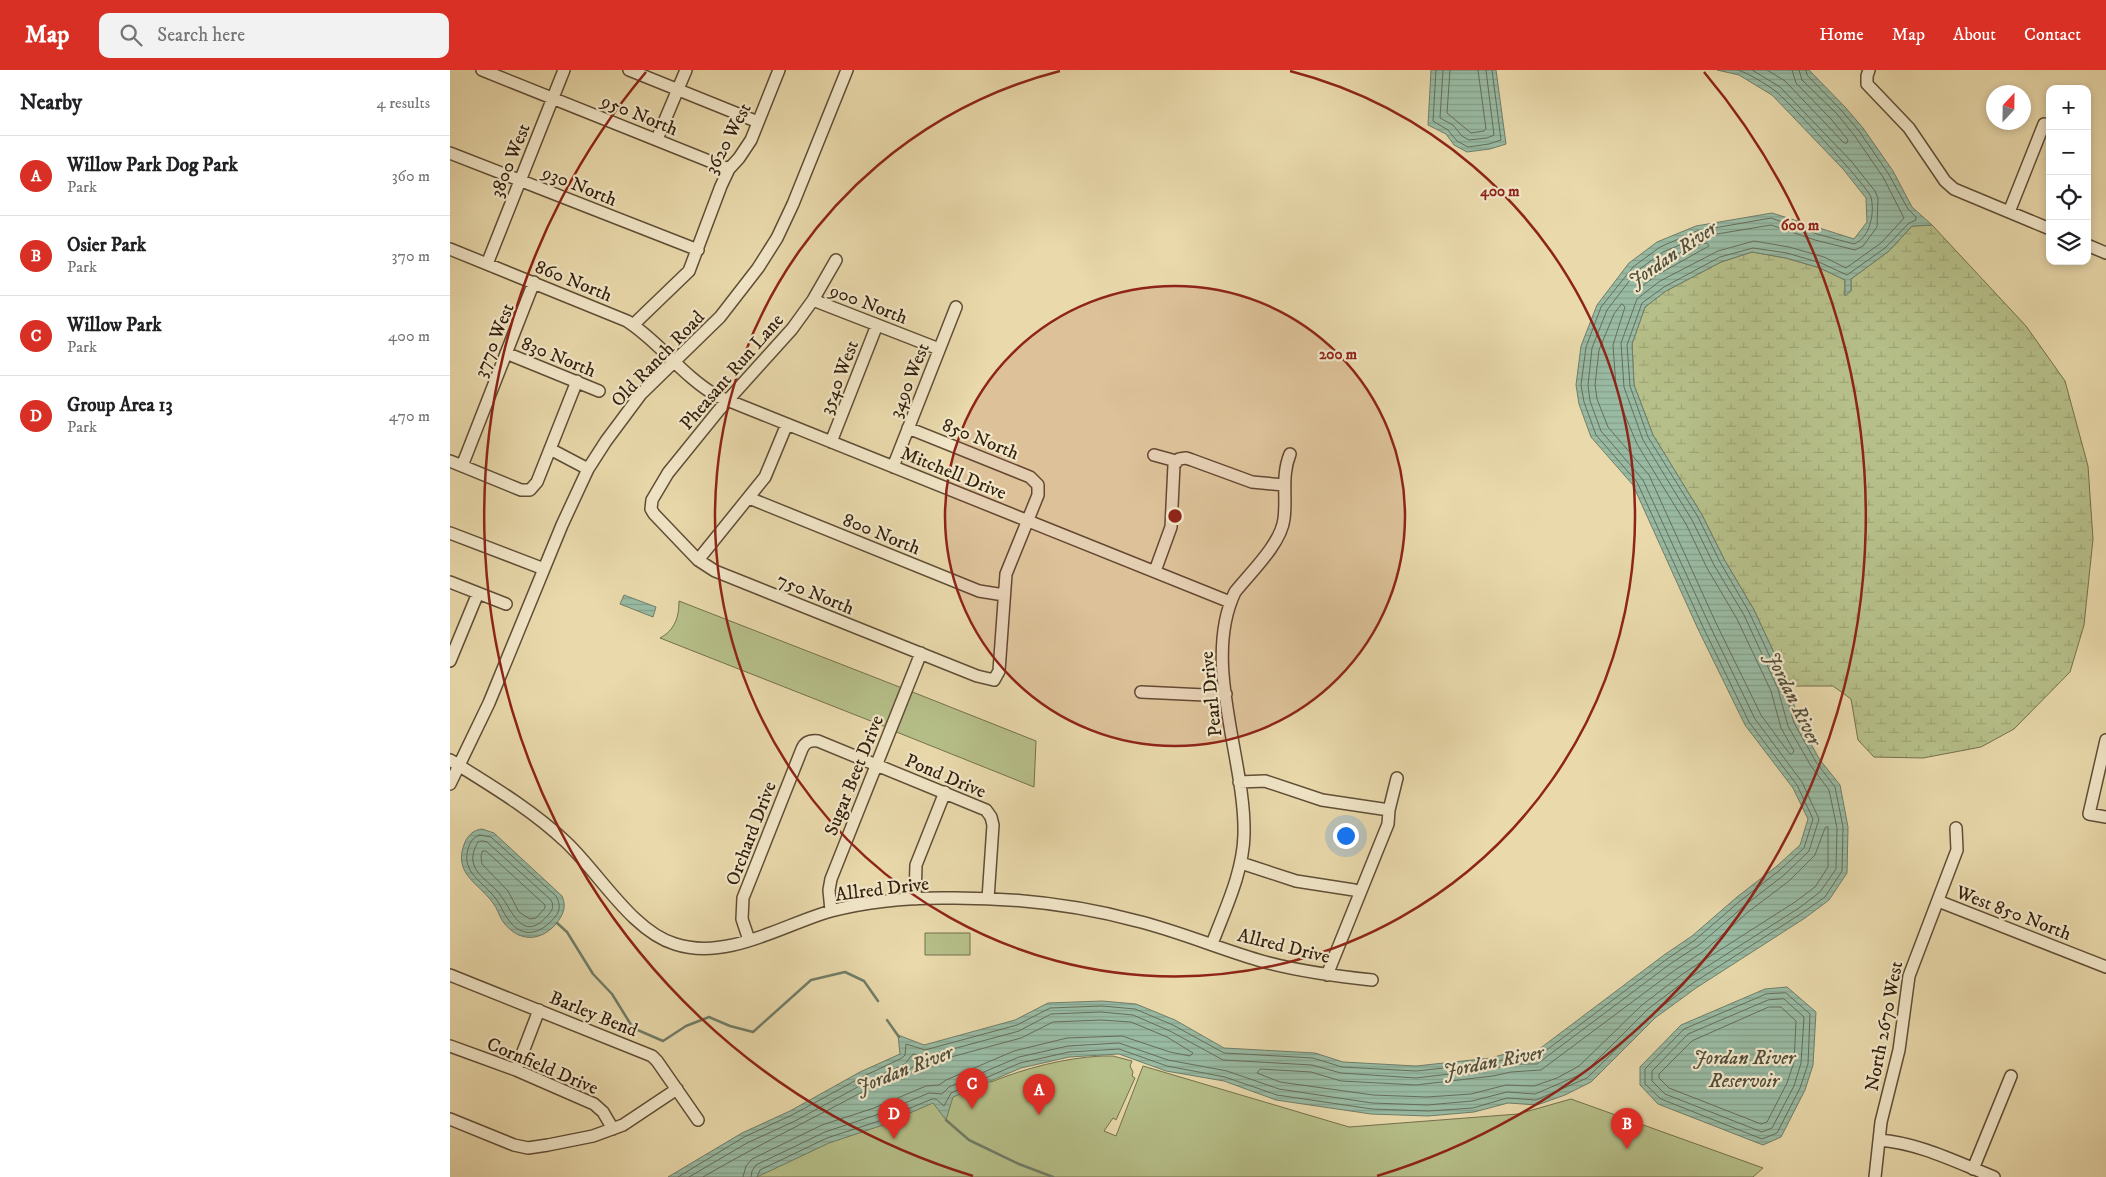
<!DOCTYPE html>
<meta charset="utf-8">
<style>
body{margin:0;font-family:"IM FELL DW Pica",serif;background:#f2f2f2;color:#202124}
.controls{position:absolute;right:15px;top:15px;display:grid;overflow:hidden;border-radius:10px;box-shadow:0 2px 8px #0003}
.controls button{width:45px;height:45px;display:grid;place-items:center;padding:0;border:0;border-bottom:1px solid #e0e0e0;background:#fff;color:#202124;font:25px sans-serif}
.compass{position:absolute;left:1536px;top:15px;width:45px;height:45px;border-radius:50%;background:#fff;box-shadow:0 2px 8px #0003;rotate:22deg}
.you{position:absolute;left:895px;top:765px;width:18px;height:18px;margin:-12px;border:4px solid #fff;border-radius:50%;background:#1a73e8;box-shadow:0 0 0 8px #1a73e833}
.badge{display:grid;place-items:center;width:32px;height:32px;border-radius:50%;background:#d93025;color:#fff;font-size:16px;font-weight:700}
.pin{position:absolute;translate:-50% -41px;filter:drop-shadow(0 1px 2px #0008)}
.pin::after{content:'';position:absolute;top:26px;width:18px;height:15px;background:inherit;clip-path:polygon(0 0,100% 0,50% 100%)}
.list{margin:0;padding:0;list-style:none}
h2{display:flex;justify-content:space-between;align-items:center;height:65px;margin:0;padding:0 20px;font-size:21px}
h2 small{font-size:16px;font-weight:400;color:#757577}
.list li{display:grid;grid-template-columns:32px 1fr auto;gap:15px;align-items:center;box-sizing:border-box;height:80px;padding:0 20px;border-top:1px solid #e0e0e0}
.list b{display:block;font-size:19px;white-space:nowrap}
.list p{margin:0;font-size:16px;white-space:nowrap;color:#757577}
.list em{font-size:16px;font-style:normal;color:#757577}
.icon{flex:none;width:28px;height:28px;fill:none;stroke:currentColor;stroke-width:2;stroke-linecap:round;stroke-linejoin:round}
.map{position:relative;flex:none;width:1656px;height:1107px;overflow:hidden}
header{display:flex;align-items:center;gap:30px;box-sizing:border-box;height:70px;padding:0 25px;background:#d93025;color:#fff}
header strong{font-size:24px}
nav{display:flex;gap:28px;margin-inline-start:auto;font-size:18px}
.search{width:350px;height:45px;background:#f2f2f2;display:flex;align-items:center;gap:12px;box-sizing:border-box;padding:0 18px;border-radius:10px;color:#757577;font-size:19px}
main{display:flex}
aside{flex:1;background:#fff}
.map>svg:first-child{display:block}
.green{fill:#b6bf89;stroke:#74704c}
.wetland{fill:url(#wetland-marsh);stroke:#74704c}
.water{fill:url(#water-rules);stroke:#707d68}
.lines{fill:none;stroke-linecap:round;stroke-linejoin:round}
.shore{stroke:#666e5a;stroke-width:1}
.stream{stroke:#707d68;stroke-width:2.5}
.minor-casing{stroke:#604e36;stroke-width:14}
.minor{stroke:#f1e6c8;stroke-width:11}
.ring{fill:none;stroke:#8f2418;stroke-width:2.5}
.labels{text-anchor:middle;stroke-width:4.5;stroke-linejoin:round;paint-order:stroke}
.street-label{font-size:19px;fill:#33200f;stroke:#f1e6c8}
.water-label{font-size:20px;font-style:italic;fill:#524e3c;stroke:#f1e6c8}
.centre{fill:#8f2418;stroke:#f1e6c8;stroke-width:2.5}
.ring-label{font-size:15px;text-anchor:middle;font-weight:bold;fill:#8f2418;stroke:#f1e6c8;stroke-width:4.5;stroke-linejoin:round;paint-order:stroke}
</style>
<header>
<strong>Map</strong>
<div class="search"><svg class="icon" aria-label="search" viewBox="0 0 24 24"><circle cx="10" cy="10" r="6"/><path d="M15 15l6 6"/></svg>Search here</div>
<nav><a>Home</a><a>Map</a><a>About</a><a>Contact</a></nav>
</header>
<main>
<aside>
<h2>Nearby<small>4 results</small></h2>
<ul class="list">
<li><span class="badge">A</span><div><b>Willow Park Dog Park</b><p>Park</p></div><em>360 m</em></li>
<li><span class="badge">B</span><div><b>Osier Park</b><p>Park</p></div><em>370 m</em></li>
<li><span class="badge">C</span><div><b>Willow Park</b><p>Park</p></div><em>400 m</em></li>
<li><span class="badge">D</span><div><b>Group Area 13</b><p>Park</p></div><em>470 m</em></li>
</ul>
</aside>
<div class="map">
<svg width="1656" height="1107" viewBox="0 0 1656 1107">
<defs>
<pattern id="wetland-marsh" width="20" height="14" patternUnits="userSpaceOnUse" patternTransform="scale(1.25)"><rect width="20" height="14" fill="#b6bf89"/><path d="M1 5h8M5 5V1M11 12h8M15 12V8" fill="none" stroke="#9da475"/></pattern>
<pattern id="water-rules" width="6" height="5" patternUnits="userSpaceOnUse" patternTransform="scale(1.25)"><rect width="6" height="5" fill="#99bba4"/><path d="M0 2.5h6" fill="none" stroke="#84a08c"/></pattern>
</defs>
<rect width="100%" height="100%" fill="#e9d9ab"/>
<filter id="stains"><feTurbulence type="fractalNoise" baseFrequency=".004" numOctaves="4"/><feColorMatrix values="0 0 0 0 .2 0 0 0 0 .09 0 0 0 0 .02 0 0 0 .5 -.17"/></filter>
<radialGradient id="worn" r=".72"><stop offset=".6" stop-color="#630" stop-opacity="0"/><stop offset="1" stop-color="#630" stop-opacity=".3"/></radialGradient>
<path class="green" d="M229,531L452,618L436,657L210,568C225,560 229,547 229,531Z
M460,621L586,671L584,717L444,661Z
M475,863H520V885H475Z
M652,986H663L682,991L680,996L683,1002L682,1006L685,1008L666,1050L663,1048L654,1061L666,1066L693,996L899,1057L1068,1044L1121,1029L1313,1098L1303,1107H295L526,1006L541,1012C576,998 614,988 652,986Z"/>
<path class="wetland" d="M1482,155L1576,256L1615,311L1638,396L1643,469L1634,555L1620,602L1564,659L1531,677L1473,688L1424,687L1408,670L1401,629L1383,616H1343L1339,615L1304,540L1274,489L1252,445L1203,365L1184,315L1182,274L1195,237L1216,221L1271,192L1302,182L1336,188L1370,198L1395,210V225L1401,221V209L1439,181L1462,156Z"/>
<path class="water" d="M981,0H1046L1056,74L1040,79L1017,82L1004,75L996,64L978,55Z
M1267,0H1359L1395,37L1413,58L1443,101L1462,137L1482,155L1462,156L1439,181L1401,209V221L1395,226V210L1370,198L1336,188L1302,182L1271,192L1216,221L1195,237L1182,274L1184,315L1203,365L1252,445L1274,489L1304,540L1339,615L1348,651L1370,690L1390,715L1398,757L1397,803L1379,830L1355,848L1246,918L1205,948L1141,1012L1115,1025L1087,1035L1058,1033L1024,1042L978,1046L921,1044L826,1030L774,1011L716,1001L669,984L619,987L571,998L503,1027L496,1050L483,1033L430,1056L379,1073L307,1107H218L292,1063L340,1041L410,1002L450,984L448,965L474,975L565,950L598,933L652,931L686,934L725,950L774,978L865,983L893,992L966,996L1041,988L1058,983H1084L1214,885L1242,866L1287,827L1327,796L1350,775L1358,749L1343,718L1295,655L1248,559L1183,415L1141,367L1129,334L1126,315L1131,276L1147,235L1179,193L1207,172L1246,156L1322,143L1404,169L1417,152L1416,128L1393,99L1322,25L1289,5Z
M174,525L206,537L203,547L170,534Z
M32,759L44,763L112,826C117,837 113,845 106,854C91,871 70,873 54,853C49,847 48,839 43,833C28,812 2,804 15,772C19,764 24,760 32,759Z
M1337,917L1366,942L1363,995L1355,1020L1331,1067L1313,1075L1208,1034L1190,1015V997L1231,955L1315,919Z"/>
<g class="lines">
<path class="shore" d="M986,0L983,51L998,60L1007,71L1018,77L1039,74L1051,70L1042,0
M993,0L990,48L1003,55L1012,66L1019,70L1037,68L1044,65L1036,0
M1000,0L997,43L1021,63L1034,61L1036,59L1028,0
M1317,0L1335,11L1394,73H1397L1398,70L1381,49L1346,13L1342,0
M1251,174L1257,173L1259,176L1207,205L1191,217L1187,216C1192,197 1234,181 1251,174Z
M1172,234L1175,237L1163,275L1166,317L1174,343L1187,374L1236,454L1257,498L1287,549L1321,621L1331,658L1344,681L1342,684H1340L1330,671L1311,645L1265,551L1199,405L1158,357L1147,329L1145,315L1149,280L1164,244Z
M1378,757V797L1365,817L1345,832L1234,903L1192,935L1129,996L1107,1008L1084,1016L1056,1015L1021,1024L977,1027L923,1025L830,1012L807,1003L810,999L861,1002L891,1011L966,1015L1043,1006L1061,1002L1091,1000L1225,900L1254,881L1298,842L1339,811L1365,785L1375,758Z
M30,765L41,767L106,826C110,833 111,840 105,847C91,864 72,870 58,849C53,843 51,835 46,829C34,812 11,803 18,779C20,772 23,767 30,765Z
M33,771L37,772L101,830C104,836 103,839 99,844C71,877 62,837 47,821C40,813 27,805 24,795C21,787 24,779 28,772Z
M33,781H36L95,835V838L86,848L80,849L69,842L58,821L32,794L31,786Z
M1336,923L1360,944L1358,994L1350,1018L1327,1063L1312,1069L1211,1029L1195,1014V999L1234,959L1316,924Z
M1334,929L1354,947L1351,993L1344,1016L1322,1058L1312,1062L1215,1024L1202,1011V1001L1238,964L1318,930Z
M1319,937H1331L1346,951L1344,992L1337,1013L1317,1052L1311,1054L1219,1018L1209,1008V1004L1242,971Z
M228,1107L294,1067L342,1045L412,1007L452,988L455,985L456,974L475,980L567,955L600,938L652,936L685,939L723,955L774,983L863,988L892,997L966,1001L1042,993L1059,988H1086L1217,889L1245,870L1290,831L1330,800L1354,778L1363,749L1347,715L1299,652L1253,557L1187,412L1146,365L1134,332L1131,315L1136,277L1151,237L1183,197L1210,177L1247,161L1321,148L1367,164L1404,174C1420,168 1425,143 1421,127C1418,117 1336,28 1324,20C1314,13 1300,4 1288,0
M239,1107L297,1073L345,1051L415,1013L455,994L463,984L477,986L569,961L601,944L651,942L683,945L720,961L773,990L862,995L891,1003L966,1008L1042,999L1060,994H1087L1220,894L1249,875L1294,836L1334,805L1359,781L1369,749L1352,712L1305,649L1259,554L1193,410L1151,361L1140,331L1138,315L1142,278L1157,240L1187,201L1213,182L1249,167L1321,155L1365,170L1405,180L1413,176L1427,157L1428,128L1425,121L1401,91L1330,17L1302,0
M253,1107C306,1076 362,1049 416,1020C433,1012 454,1007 467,993H479L571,968L603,952L651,950L681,952L717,967L743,983L740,986L720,982L672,966L617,968L564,981L496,1010L489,1015L476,1016L424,1038L372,1055L302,1089L296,1096L293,1107
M301,1107L302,1101L306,1095L375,1062L426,1045L479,1023L492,1024L499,1017L569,987L618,976L669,973L718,990L777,1001L829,1019L922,1033L977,1035L1022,1031L1057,1022L1085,1024L1134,1003L1198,939L1239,908L1349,838L1370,822L1386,799L1387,758L1379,720L1361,696L1338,656L1328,619L1294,545L1264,495L1242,450L1193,370L1174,317L1171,273L1187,229L1210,211L1268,181L1304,171L1339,177L1374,187L1396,198L1431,173L1454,148L1433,107L1404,65L1387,44L1352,10L1349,0
M307,1107L310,1100L377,1068L429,1051L482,1029H486L494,1036L501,1023L570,993L619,982L669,979L717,996L775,1007L827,1025L922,1039L978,1041L1023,1038L1057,1028L1086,1030L1137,1008L1202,944L1243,913L1352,843L1375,827L1392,801L1393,757L1385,717L1366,692L1344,653L1334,617L1299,542L1270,492L1248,447L1198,367L1180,316L1177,275L1192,233L1214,217L1270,187L1303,178L1337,183L1371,193L1397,205L1435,178L1459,153L1466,150V147L1458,139L1438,103L1409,61L1391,40L1357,5L1356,0"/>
<path class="stream" d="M107,853L117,862L143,904L162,924L183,958L213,971L236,956L259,947L280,956L303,962L361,910L395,902L414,911L428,931
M437,950L449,967
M496,1050L519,1070L569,1094L603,1107"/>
<g class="minor-casing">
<path id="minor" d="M32,0L279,99
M179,0L308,52
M1419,0L1417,6V14L1459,58L1495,111L1504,119L1600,159
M207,69L236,0
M0,83L248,180
M1559,142L1594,54
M1637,175L1656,183
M0,179L177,251C210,272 232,306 267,326L780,532
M386,190L363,230L342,259L269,340L218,403L202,430L201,439L204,444L248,490L265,501L527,606L544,610L549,601L556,504L588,425V415L580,407L458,358
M37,194L114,0
M363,230L489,279
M183,255L239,201L271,116L279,99L289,88L301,70L329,0
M56,283L149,321
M381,372L427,255
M100,379L138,399
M704,385L726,391
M0,391L71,420H80L87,412L127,311
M12,396L84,212
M443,397L506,237
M299,428L529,521L554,525
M0,463L94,499
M248,490L315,407L337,354
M705,501L721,457L724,395L729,389L736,388L742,390L802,412L834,415
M0,512L56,534
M0,591L28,523
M691,622L755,625L776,624
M1656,670L1639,744L1656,747
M0,690C40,715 81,739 116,772C149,803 182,861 225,874C277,891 332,855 381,841C416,832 455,828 492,828C557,827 624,834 687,851C728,861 767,878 808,890C845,901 884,906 922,910
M789,712L815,711L872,730L939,740
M0,714L39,633L112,455L138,399L156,371L191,324L270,247L308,198L327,168L343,134L397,0
M791,793L846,811L904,820L910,823
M465,829L466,795L495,722
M1488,831L1656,897
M381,841L379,820L381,809L471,583
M299,870L292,849L293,828L352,679C355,672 360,670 368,671L536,740L541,747L543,755L538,829
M762,874C775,839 793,803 794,765C796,690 751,593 785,522C800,503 831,474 834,449C837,427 831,406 840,384
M0,905L202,986L207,991L248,1050
M877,905L938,754L939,740L947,708
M0,976L66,1000L144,1034L153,1042L163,1059
M66,1000L89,940
M0,1049L64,1075L78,1078L98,1075L143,1066L173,1055L227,1019
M1429,1070C1469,1073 1506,1092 1544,1107
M1523,1099L1561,1006
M1425,1107L1431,1052L1449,980L1459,906L1507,780L1506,758"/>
</g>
<use href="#minor" class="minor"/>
</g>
<circle cx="725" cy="446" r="230" fill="#8f2418" fill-opacity=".12"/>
<g class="ring">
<circle cx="725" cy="446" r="230"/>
<path d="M840 1A460 460 0 1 1 610 1"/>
<path d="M523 1106A690 690 0 0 1 196 2M1254 2A690 690 0 0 1 927 1106"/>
</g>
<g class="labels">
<g class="street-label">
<text transform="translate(190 44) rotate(22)" y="7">950 North</text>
<text transform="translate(277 68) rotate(-62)" y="7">3620 West</text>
<text transform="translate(59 90) rotate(-68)" y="7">3800 West</text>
<text transform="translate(130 115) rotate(22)" y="7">930 North</text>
<text transform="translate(124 210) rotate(22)" y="7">860 North</text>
<text transform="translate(419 233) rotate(21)" y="7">900 North</text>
<text transform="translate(43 270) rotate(-68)" y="7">3770 West</text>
<text transform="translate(109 286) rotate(22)" y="7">830 North</text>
<text transform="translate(207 288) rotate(-46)" y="7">Old Ranch Road</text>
<text transform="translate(281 301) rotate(-49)" y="7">Pheasant Run Lane</text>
<text transform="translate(388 307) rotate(-69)" y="7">3540 West</text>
<text transform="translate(458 310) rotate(-68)" y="7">3490 West</text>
<text transform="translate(531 368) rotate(22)" y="7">850 North</text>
<text transform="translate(504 402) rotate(22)" y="7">Mitchell Drive</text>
<text transform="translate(432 463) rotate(22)" y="7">800 North</text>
<text transform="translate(366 523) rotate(22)" y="7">750 North</text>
<text transform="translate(760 624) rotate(-96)" y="7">Pearl Drive</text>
<text transform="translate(403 705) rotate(-68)" y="7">Sugar Beet Drive</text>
<text transform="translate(496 705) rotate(23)" y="7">Pond Drive</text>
<text transform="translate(300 763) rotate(-69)" y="7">Orchard Drive</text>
<text transform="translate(432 818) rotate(-7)" y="7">Allred Drive</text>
<text transform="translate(1564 842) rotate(21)" y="7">West 850 North</text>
<text transform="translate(834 875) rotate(14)" y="7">Allred Drive</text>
<text transform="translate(144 943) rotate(22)" y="7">Barley Bend</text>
<text transform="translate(1433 956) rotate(-79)" y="7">North 2670 West</text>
<text transform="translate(93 995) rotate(23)" y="7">Cornfield Drive</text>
</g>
<g class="water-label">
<text transform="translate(1222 184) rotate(-34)" y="7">Jordan River</text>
<text transform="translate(1344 628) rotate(64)" y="7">Jordan River</text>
<text x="1294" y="994">Jordan River<tspan x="1294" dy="23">Reservoir</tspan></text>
<text transform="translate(1043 991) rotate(-11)" y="7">Jordan River</text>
<text transform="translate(454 999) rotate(-21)" y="7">Jordan River</text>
</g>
</g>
<circle cx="725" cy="446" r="8" class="centre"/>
<g class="ring-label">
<text x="1050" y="126">400 m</text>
<text x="1350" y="160">600 m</text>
<text x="888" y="289">200 m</text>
</g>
<rect width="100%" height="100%" filter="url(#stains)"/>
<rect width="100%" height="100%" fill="url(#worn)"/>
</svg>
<div class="controls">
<button>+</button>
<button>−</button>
<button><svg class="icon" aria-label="locate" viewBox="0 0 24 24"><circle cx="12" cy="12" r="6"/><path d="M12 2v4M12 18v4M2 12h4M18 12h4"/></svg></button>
<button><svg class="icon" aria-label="layers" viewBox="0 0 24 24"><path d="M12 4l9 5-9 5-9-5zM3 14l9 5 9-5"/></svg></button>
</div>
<svg class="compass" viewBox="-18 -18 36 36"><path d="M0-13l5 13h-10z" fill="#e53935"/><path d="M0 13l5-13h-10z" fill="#757577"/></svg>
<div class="you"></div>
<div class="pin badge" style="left:589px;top:1045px">A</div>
<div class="pin badge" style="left:1177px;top:1079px">B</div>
<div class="pin badge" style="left:522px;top:1039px">C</div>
<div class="pin badge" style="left:444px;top:1069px">D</div>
</div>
</main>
